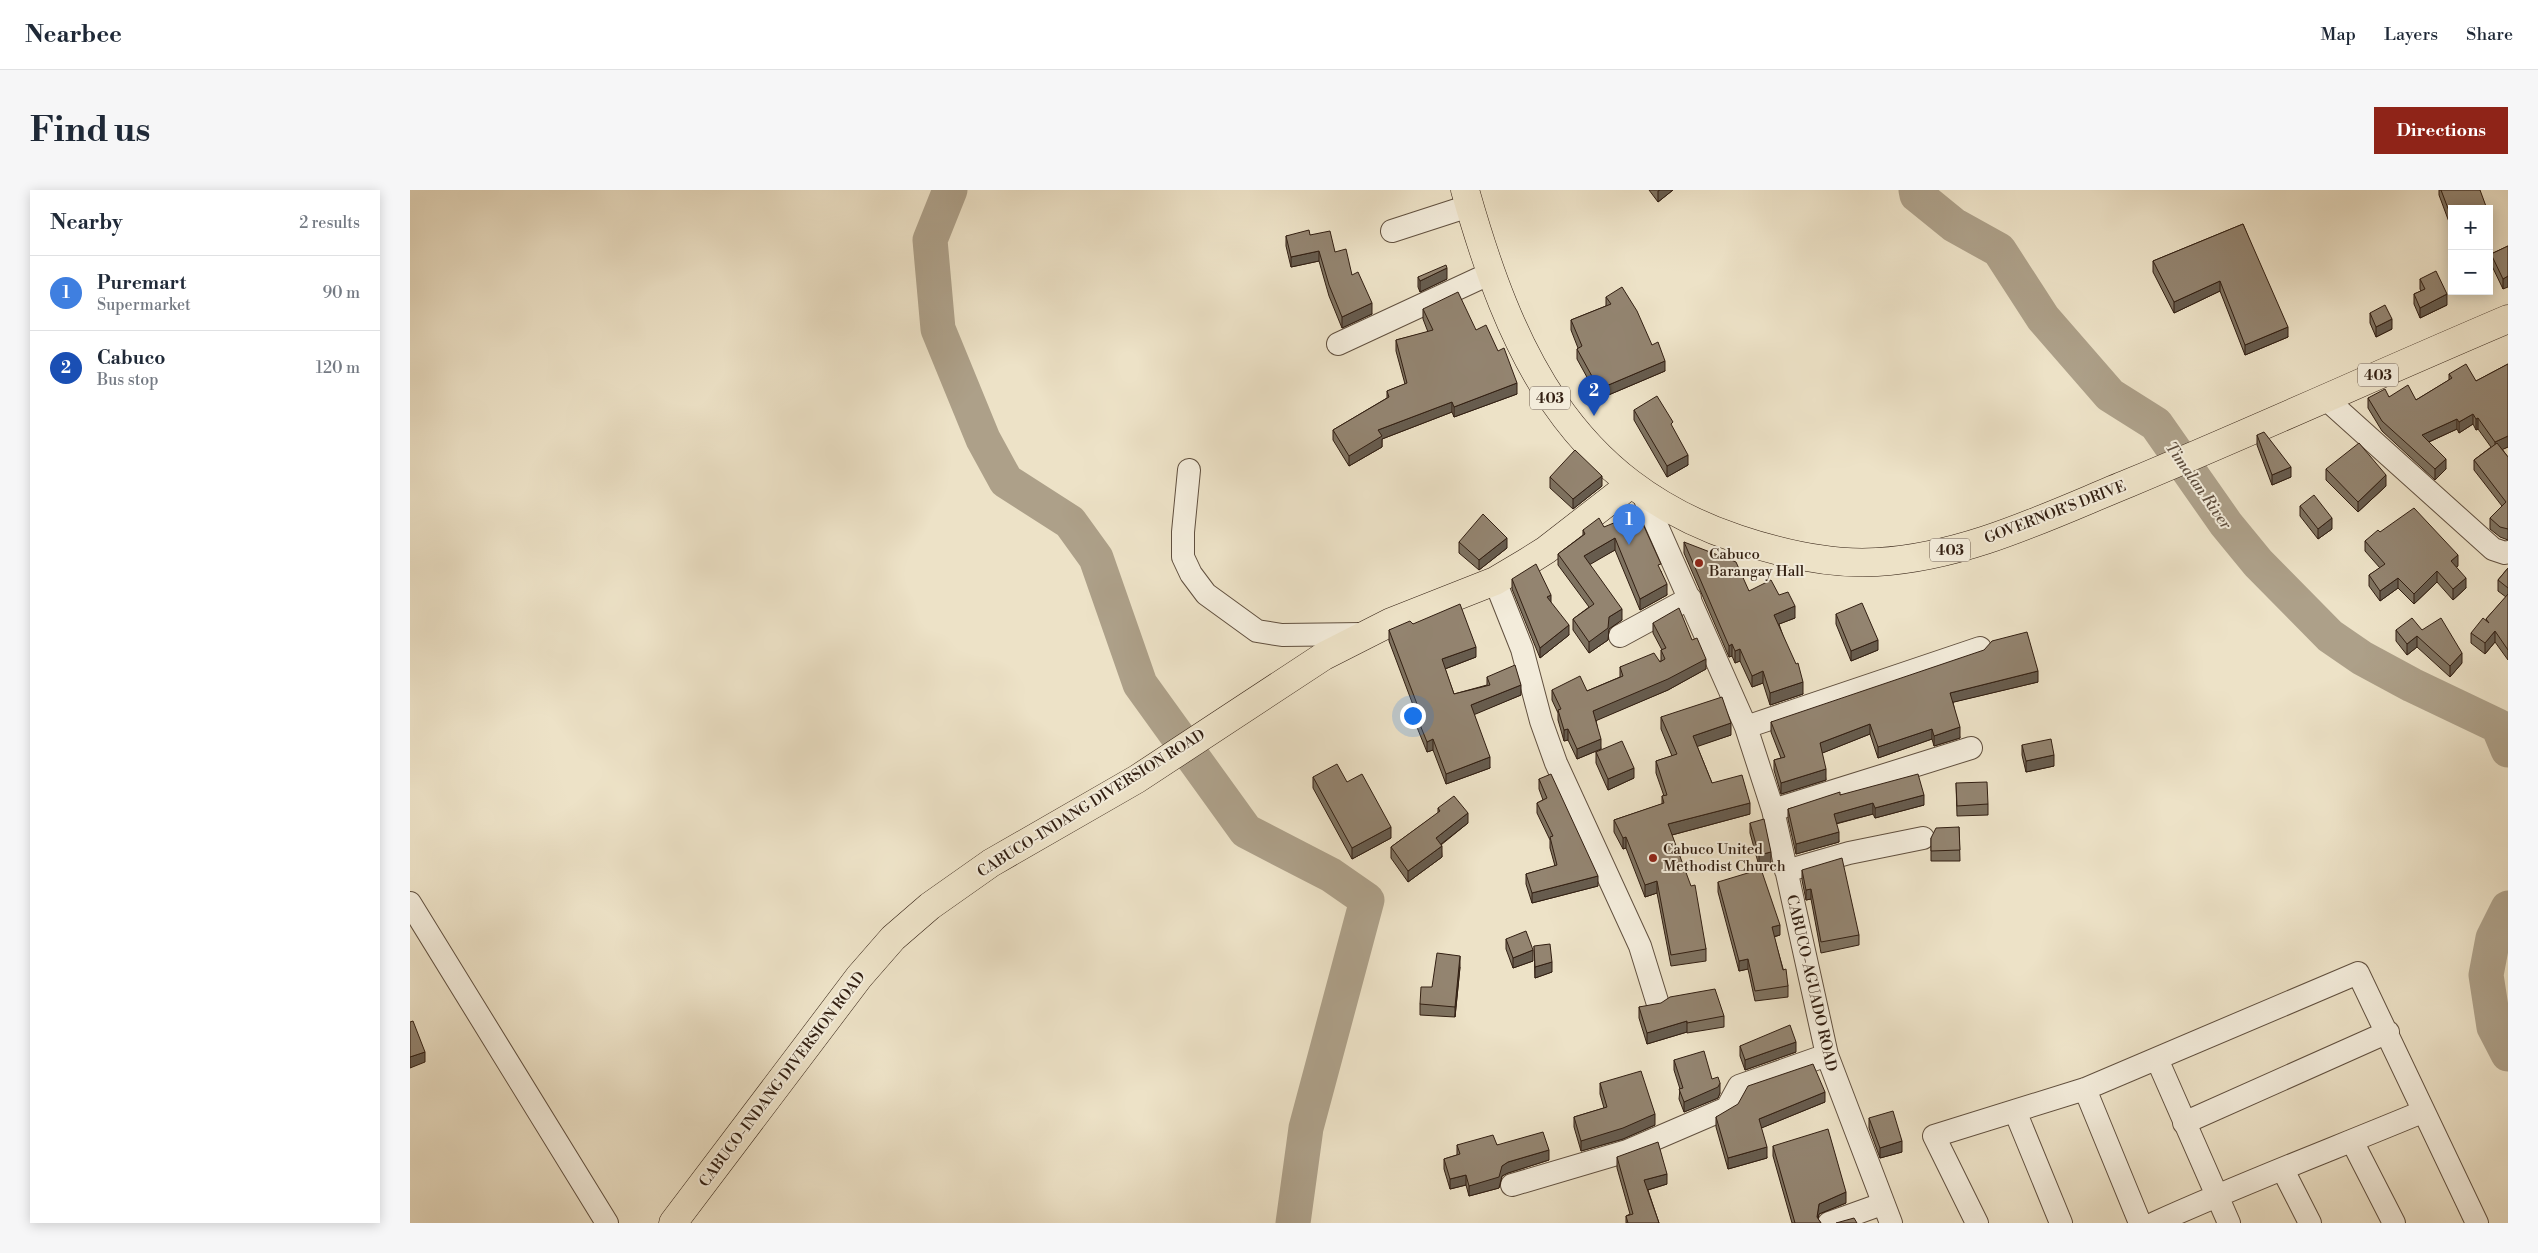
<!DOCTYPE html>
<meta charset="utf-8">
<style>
body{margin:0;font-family:"Libre Bodoni",serif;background:#f6f6f7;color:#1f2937}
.controls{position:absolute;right:15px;top:15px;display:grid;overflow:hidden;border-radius:0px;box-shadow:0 2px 12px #0003}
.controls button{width:45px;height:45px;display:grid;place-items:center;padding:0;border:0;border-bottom:1px solid #e0e1e3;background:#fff;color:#1f2937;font:25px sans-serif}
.you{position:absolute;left:1002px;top:525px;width:18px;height:18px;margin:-12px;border:4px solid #fff;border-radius:50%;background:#1a73e8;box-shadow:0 0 0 8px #1a73e833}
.badge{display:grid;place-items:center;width:32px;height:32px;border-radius:50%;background:#8f2418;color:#fff;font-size:16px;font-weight:700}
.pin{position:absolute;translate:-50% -41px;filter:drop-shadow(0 1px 2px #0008)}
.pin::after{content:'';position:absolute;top:26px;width:18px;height:15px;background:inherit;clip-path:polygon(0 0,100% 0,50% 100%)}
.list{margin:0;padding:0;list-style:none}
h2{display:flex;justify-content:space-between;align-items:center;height:65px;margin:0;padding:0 20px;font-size:21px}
h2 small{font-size:16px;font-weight:400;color:#747a83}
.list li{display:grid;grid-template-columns:32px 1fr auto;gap:15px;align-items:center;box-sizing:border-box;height:75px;padding:0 20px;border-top:1px solid #e0e1e3}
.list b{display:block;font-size:19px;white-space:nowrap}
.list p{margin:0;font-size:16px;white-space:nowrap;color:#747a83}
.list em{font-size:16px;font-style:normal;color:#747a83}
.map{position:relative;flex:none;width:2098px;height:1033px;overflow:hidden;border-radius:0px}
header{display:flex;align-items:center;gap:30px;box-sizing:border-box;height:70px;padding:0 25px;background:#fff;border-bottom:1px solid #e0e1e3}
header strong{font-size:24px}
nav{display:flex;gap:28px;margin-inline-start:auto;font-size:18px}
.intro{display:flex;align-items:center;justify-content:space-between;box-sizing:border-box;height:120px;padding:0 30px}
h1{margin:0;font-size:35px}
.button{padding:12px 22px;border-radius:0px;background:#8f2418;color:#fff;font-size:18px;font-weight:700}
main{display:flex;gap:30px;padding:0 30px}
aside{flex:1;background:#fff;border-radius:0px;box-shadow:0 2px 12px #0003}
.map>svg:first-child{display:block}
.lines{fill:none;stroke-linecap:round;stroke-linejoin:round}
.river{stroke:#ada089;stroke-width:35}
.minor-casing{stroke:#61503f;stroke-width:24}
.major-casing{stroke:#321f12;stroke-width:29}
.minor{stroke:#f3ecdb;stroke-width:22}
.major{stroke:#ede2c7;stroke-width:28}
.wall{fill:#7e7260;stroke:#321f12}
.shaded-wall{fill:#675c4e;stroke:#321f12}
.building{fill:#938470;stroke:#321f12}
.poi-dot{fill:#8f2418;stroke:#f3ecdb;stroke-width:2}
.labels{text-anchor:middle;stroke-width:4;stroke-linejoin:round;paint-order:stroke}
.shield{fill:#f3ecdb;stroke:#6c5c4e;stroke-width:1}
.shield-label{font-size:14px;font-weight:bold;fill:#321f12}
.street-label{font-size:15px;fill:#321f12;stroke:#f3ecdb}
.poi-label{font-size:15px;fill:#321f12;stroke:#f3ecdb;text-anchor:start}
.water-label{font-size:16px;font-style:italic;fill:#5d4c3c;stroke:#f3ecdb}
</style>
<header>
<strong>Nearbee</strong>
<nav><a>Map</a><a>Layers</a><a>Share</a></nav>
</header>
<div class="intro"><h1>Find us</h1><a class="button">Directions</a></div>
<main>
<aside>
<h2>Nearby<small>2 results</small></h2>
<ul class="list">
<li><span class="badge" style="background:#3f7fe0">1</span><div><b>Puremart</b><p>Supermarket</p></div><em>90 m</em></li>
<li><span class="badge" style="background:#1a4fb4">2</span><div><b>Cabuco</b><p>Bus stop</p></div><em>120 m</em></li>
</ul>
</aside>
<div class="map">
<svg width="2098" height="1033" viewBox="0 0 2098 1033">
<rect width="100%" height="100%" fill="#ede2c7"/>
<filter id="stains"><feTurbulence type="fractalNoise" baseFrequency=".004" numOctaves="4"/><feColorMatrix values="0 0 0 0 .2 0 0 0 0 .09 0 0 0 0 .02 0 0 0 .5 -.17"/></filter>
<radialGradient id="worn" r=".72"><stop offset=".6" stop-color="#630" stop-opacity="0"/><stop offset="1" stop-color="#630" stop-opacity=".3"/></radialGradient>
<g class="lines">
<path class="river" d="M540,0L520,50L528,139L573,249L596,291L660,332L686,368L730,494L836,641L921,685L957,710L896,938L883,1033
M1506,0L1507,5L1544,35L1589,60L1633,128L1700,205L1746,234L1816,334L1848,373L1920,446L1952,468L2002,495L2088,536L2098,560
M2098,718L2083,748L2076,785L2084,837L2098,864"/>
<g class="minor-casing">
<path id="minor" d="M982,41L1059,16
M928,154L1081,83
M1915,208L2083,359L2095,363L2098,362
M779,280L773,342V367L781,384L796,404L847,441L872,445L953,444
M1231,300L1336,537L1363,620L1417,865L1481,1033
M1085,391L1112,459L1131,531L1146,573L1230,756L1247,811
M1210,446L1280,408
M1336,537L1570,458
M1363,620L1561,558
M1376,681L1439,663L1513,648
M0,713L197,1033
M1747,869L1819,1033
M1675,899L1730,1033
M1605,921L1651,1033
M1774,933L1978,842
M1942,951L1984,1033
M1873,980L1900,1033
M1102,995L1217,961L1317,918L1329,896L1417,865
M1419,1033L1472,1014
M1567,1033L1524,946L1675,899L1948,783L2067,1033
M1745,1033C1833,993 1923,959 2012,922"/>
</g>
<g class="major-casing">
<path id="major" d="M1055,0C1100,159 1159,293 1328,349C1373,364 1420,375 1467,372C1556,367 1638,326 1719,293C1846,240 1971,183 2098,129
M263,1033L449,787L483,748L520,716L581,673L727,589L914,466L981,432L1085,391L1117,372L1136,360L1221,294"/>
</g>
<use href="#minor" class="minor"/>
<use href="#major" class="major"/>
</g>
<path class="wall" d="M1239,0H1263L1248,12Z
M2029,0H2070L2042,19V40L2029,5Z
M1833,34L1878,147L1835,165L1810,101L1764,123L1743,82V71Z
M900,45L925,62L942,85L962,124L932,138L919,106L909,71L881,77L876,56V46Z
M2098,56L2093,99L2081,74V64Z
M1008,87L1037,89L1010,102L1008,97Z
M2010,89L2037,115L2010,128L2004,114V104L2011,101L2010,99Z
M1196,107L1242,155L1255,181L1189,209L1167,169V159L1168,158L1161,140V130L1196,116Z
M1013,119L1066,140L1107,204L1044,227L1042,222L972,249V257L939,276L923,250V240L977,208V201L995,194L986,161V150L1018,142L1013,129Z
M1960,123L1982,139L1966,147L1960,133Z
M2098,174V257L2092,259L2098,267V350L2090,347L2080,339V328L2092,316L2064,280V270L2081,257L2068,239L2066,240L2063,234L2049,243L2047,239L2019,252L2036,279L2025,290L1972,241L1958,218V208L1979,207L2006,210L2039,190V184L2066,191Z
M1224,220L1263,239L1278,275L1257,287L1224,230Z
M1847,245L1881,287L1862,295L1847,255Z
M1916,279L1976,296L1948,322L1916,290Z
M1140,287L1192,296L1163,319L1140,298Z
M1890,316L1922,339L1908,349L1890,326Z
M1194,337L1251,381L1257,405L1230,420L1205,360L1179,374L1212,430L1199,439L1198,450L1179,463L1163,440V429L1179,417L1148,375V364L1173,345V340Z
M1970,342L2048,376L2046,377L2056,398L2043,410L2027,392L2004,414L1988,398L1970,411L1959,396V385L1970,378L1955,361V351Z
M1049,352L1097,358L1069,380L1049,363Z
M1274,352L1339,401L1369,405L1385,428L1369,434L1393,504L1360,515L1353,493L1342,497L1330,471L1325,473L1322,466L1319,467L1274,363Z
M2098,378V470L2085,452L2075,464L2061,453V443L2076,431V429L2096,407L2088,401V390Z
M1102,389L1141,413L1159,445L1130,468L1102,399Z
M1426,424L1468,460L1441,471L1426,434Z
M1243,433L1282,450L1296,479L1258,500L1186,530L1191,559L1167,569L1158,550L1154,551L1148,530V523L1142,510V500L1177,501L1210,487V477L1251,471V460H1252L1243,443Z
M1003,434L1066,467L1035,479L1044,504L1077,495V487L1111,505L1064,524L1080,578L1036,594L1023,560L1017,562L1002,525V515H1003L979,451V440Z
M1986,440H2012L2052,473L2040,487L2007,457L1997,465L1986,451Z
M1628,492L1543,512L1550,548L1524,556L1522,549L1468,568L1460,544L1412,563L1416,590L1371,604L1364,580V570L1371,568L1361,542V532Z
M1251,527L1321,545L1287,556L1302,593L1340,624L1262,645L1296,759V771L1261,776L1247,703L1235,707L1216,658L1213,659L1204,642V630L1252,614V606H1254L1246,583V571L1262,566L1251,539Z
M1612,555L1644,576L1616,582L1612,565Z
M1186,562L1224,588L1198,600L1186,573Z
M903,587L937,592L981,648L942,669L903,598Z
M1129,589L1188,696L1122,713L1116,694V684L1145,676L1140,658V650L1127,623V613L1133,610L1129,599Z
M1546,593L1578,614V625L1547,626Z
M1430,605L1514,615L1465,628L1463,624L1426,634L1429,652L1386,664L1378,629V619Z
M1028,618L1058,633L1031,655L1032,667L998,692L981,668V657L1028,623Z
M1340,633L1361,672L1349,676L1340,643Z
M1549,637L1550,671H1521V648Z
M1392,680L1449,745V755L1411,763L1401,709L1396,710L1392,690Z
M1308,692L1370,745L1364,747L1378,796V807L1345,811L1338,779L1329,781L1308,702Z
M1096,749L1123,771L1103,778L1096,759Z
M1124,756L1142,782L1125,788Z
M1050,777L1045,827L1010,825V814L1022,797Z
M1229,817L1314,826V837L1277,843V842L1237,854L1229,828Z
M1330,856L1386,862L1335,880L1330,866Z
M1264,870L1302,889L1310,903L1308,908L1274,922L1269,909L1270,899L1264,880Z
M1190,893L1245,935L1213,949L1171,961L1164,937V927L1194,918L1190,904Z
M1415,912L1351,938L1357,968L1318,979L1306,937V927Z
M1459,928L1492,962L1470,968L1459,938Z
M1047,955H1087L1139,970L1098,983L1092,986L1089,998L1059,1006L1056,995L1040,999L1034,979V969L1047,965Z
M1363,956L1436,1013L1409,1024L1408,1029L1411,1033H1382L1363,966Z
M1207,967L1257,994L1238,1000L1249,1033H1216V1026L1220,1024L1207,978Z"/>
<path class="shaded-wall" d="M1250,0H1263L1248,12V1Z
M909,61V71L881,77V67Z
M1037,78V89L1010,102V91Z
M2098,86V97L2093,99V89Z
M1810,91V101L1764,123V112Z
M2037,104V115L2010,128V118Z
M962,113V124L932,138V127Z
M1982,129V139L1966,147V137Z
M1878,137V147L1835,165V155Z
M1255,171V181L1189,209V199Z
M1107,193V204L1044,227V217Z
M1042,212V222L972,249V257L939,276V266L968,240Z
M2063,224V234L2049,243V232Z
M2068,228V239L2066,240V229Z
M2047,229V239L2012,255V245Z
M2098,246V257L2085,263V252Z
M1278,265V275L1257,287V276Z
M2036,269V279L2025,290V279Z
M1881,277V287L1862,295V285Z
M1976,285V296L1948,322V312Z
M1192,286V296L1163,319V309Z
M1922,328V339L1908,349V339Z
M1097,348V358L1069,380V370Z
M1205,348V360L1174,378V366Z
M2048,365V376L2041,381V371Z
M2027,381V392L2004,414V404Z
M1988,388V398L1970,411V401Z
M2056,388V398L2043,410V399Z
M1257,394V405L1230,420V409Z
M1141,405V415L1137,407Z
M1385,416V428L1364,436V425Z
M1212,419V430L1199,439L1198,450L1179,463V452L1199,427Z
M1159,435V445L1130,468V458Z
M2085,441V452L2075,464V453Z
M2007,446V457L1997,465V454Z
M1468,450V460L1441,471V461Z
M1322,454V466L1319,467V456Z
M1066,457V467L1032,480V469Z
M1330,459V471L1325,473V461Z
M2052,463V473L2040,487V476Z
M1296,469V479L1258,500L1183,532V521Z
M1353,481V493L1342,497V486Z
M1628,481V492L1540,513V503Z
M1393,492V504L1360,515V503Z
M1111,495V505L1061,526V515Z
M1321,533V545L1283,558V546Z
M1460,534V544L1410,564V553Z
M1550,537V548L1524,556V546Z
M1158,539V550L1154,551V540Z
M1522,539V549L1468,568V557Z
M1023,549V560L1017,562V552Z
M1191,549V559L1167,569V559Z
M1644,565V576L1616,582V571Z
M1080,567V578L1036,594V584Z
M1224,578V588L1198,600V589Z
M1416,579V590L1371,604V593Z
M1514,605V615L1465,628V618Z
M1340,613V624L1258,646V634Z
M1463,613V624L1424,634V624Z
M1058,623V633L1026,658V648Z
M981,637V648L942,669V658Z
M1429,642V652L1386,664V654Z
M1216,647V658L1213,659V648Z
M1032,656V667L998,692V681Z
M1361,662V672L1349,676V665Z
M1188,686V696L1122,713V703Z
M1247,691V703L1235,707V695Z
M1401,699V709L1396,710V700Z
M1370,735V745L1362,747V737Z
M1123,760V771L1103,778V768Z
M1050,766V777L1045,827V817Z
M1338,769V779L1329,781V771Z
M1142,772V782L1125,788V777Z
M1277,831V842L1237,854V843Z
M1386,852V862L1335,880V870Z
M15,862V872L0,878V867Z
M1310,893V903L1308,908L1274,922V912Z
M1415,902V912L1349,939V929Z
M1245,924V935L1213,949L1171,961V951Z
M1492,951V962L1470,968V958Z
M1357,957V968L1318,979V968Z
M1139,960V970L1098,983L1092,986L1089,998L1059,1006V996L1098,972Z
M1257,984V994L1234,1001V990Z
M1056,985V995L1040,999V989Z
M1436,1002V1013L1409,1024L1407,1033V1027L1409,1014Z"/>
<path class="building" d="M2031,0H2070L2077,19H2042V29Z
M1833,34L1878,137L1835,155L1810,91L1764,112L1743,71Z
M899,40L900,45L920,41L925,62L936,59L942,85L948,82L962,113L932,127L919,95L909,61L881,67L876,46Z
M2098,56V86L2093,89L2081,64Z
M1036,75L1037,78L1010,91L1008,87Z
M2026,81L2037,104L2010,118L2004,104L2015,99L2010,89Z
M1212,97L1227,121L1242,155L1248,152L1255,171L1189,199L1167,159L1172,156L1161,130L1201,114L1196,107Z
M1048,102L1066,140L1076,135L1088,161L1094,158L1107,193L1044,217L1042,212L968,240L972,246L939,266L923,240L979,207L977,201L997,193L986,150L1023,140L1013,119Z
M1975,115L1982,129L1966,137L1960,123Z
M2056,174L2066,191L2098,174V246L2085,252L2068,228L2066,229L2063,224L2049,232L2047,229L2012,245L2036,269L2025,279L1972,231L1958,208L1975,199L1979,207L1998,195L2006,210L2042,188L2039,184Z
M1247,206L1263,232L1261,234L1278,265L1257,276L1224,220Z
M1854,242L1881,277L1862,285L1847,245Z
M1949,253L1976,285L1948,312L1916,279Z
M2087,253L2098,267V339L2090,337L2080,328L2096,312L2064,270Z
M1165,260L1192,286L1163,309L1140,287Z
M1904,305L1922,328L1908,339L1890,316Z
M2004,318L2048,365L2041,371L2056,388L2043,399L2027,381L2004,404L1988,388L1970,401L1959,385L1975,374L1955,351L1968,340L1970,342Z
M1228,323L1251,374L1248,375L1257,394L1230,409L1205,348L1174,366L1212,419L1199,427L1198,438L1179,452L1163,429L1184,414L1148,364L1175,344L1173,340L1189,328L1194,337Z
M1073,324L1097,348L1069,370L1049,352Z
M1274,352L1326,372L1339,401L1361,390L1369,405L1378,402L1385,416L1364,425L1386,474L1388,473L1393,492L1360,503L1353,481L1342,486L1330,459L1325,461L1322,454L1319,456Z
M1126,374L1141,405L1137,407L1159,435L1130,458L1102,389Z
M2098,378V398L2088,390Z
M2098,404V460L2085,441L2075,453L2061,443L2073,428L2079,433L2076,429Z
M1452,413L1468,450L1441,461L1426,424Z
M1050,414L1066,457L1032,469L1044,504L1080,495L1077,487L1105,475L1111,495L1061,515L1080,567L1036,584L1023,549L1017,552L1002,515L1007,514L979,440L1000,431L1003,434Z
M1269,418L1282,450L1287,448L1296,469L1258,489L1183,521L1191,549L1167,559L1158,539L1154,540L1148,520L1151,519L1142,500L1170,486L1177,501L1213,486L1210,477L1244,463L1250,472L1255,469L1251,460L1256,458L1243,433Z
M2002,428L2012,440L2031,428L2052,463L2040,476L2007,446L1997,454L1986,440Z
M1617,442L1628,481L1540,503L1550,537L1524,546L1522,539L1468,557L1460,534L1410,553L1416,579L1371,593L1364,570L1375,567L1361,532L1574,460L1582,451Z
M1312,507L1321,533L1283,546L1302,593L1332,585L1340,613L1258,634L1281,696L1285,695L1296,759L1261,765L1247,691L1235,695L1216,647L1213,648L1204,630L1254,613L1252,606L1257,605L1246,571L1267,564L1251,527Z
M1641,549L1644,565L1616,571L1612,555Z
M1212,551L1224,578L1198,589L1186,562Z
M927,574L937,592L952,584L981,637L942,658L903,587Z
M1141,584L1188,686L1122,703L1116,684L1147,675L1140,647L1143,646L1127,613L1137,608L1129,589Z
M1508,584L1514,605L1465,618L1463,613L1424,624L1429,642L1386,654L1378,619L1430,602V605Z
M1577,592L1578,614L1547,616L1546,593Z
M1044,606L1058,623L1026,648L1032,656L998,681L981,657L1030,621L1028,618Z
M1354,629L1361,662L1349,665L1340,633Z
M1549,637L1550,660L1521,661V648L1526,638Z
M1432,668L1449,745L1411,752L1401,699L1396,700L1392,680Z
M1351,679L1370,735L1362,737L1373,780L1376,779L1378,796L1345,801L1338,769L1329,771L1308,692Z
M1116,741L1123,760L1103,768L1096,749Z
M1140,754L1142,772L1125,777L1124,756Z
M1027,763L1050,766L1045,817L1010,814L1011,797H1022Z
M1305,799L1314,826L1277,833V831L1237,843L1229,817L1251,813L1260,807Z
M3,831L15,862L0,867V832Z
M1380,835L1386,852L1335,870L1330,856Z
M1294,861L1302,889L1308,887L1310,893L1308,897L1274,912L1269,899L1273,898L1264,870Z
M1403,874L1415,902L1349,929L1357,957L1318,968L1306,927L1328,914L1338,896Z
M1231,881L1245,924L1213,938L1171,951L1164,927L1197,917L1190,893Z
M1483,921L1492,951L1470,958L1459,928Z
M1418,939L1436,1002L1409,1014L1407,1027L1411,1033H1385L1363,956Z
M1133,942L1139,960L1098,972L1092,976L1089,987L1059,996L1056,985L1040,989L1034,969L1050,964L1047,955L1083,945L1087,955Z
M1248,952L1257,984L1234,990L1249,1033H1218L1216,1026L1223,1024L1207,967Z
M1444,1028L1447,1033H1426Z"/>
<g class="poi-dot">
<circle cx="1289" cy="373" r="5"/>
<circle cx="1243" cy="668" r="5"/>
</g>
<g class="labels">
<g class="shield">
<rect x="1948" y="173.5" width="40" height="23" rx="4"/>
<rect x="1120" y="196.5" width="40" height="23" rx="4"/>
<rect x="1520" y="348.5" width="40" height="23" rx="4"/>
</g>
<g class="shield-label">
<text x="1968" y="190">403</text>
<text x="1140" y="213">403</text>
<text x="1540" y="365">403</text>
</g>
<g class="street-label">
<text transform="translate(1645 322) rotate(-21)" y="5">GOVERNOR'S DRIVE</text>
<text transform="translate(681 613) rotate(-32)" y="5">CABUCO-INDANG DIVERSION ROAD</text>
<text transform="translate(1402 793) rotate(77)" y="5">CABUCO-AGUADO ROAD</text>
<text transform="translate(372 889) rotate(-53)" y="5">CABUCO-INDANG DIVERSION ROAD</text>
</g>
<g class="poi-label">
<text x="1299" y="369">Cabuco<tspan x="1299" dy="17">Barangay Hall</tspan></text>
<text x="1253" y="664">Cabuco United<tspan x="1253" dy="17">Methodist Church</tspan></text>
</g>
<g class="water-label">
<text transform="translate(1789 295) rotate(55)" y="6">Timalan River</text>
</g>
</g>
<rect width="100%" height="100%" filter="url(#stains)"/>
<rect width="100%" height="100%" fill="url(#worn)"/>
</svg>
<div class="controls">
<button>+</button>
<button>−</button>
</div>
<div class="you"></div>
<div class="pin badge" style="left:1219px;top:355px;background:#3f7fe0">1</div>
<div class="pin badge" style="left:1184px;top:226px;background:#1a4fb4">2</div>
</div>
</main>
